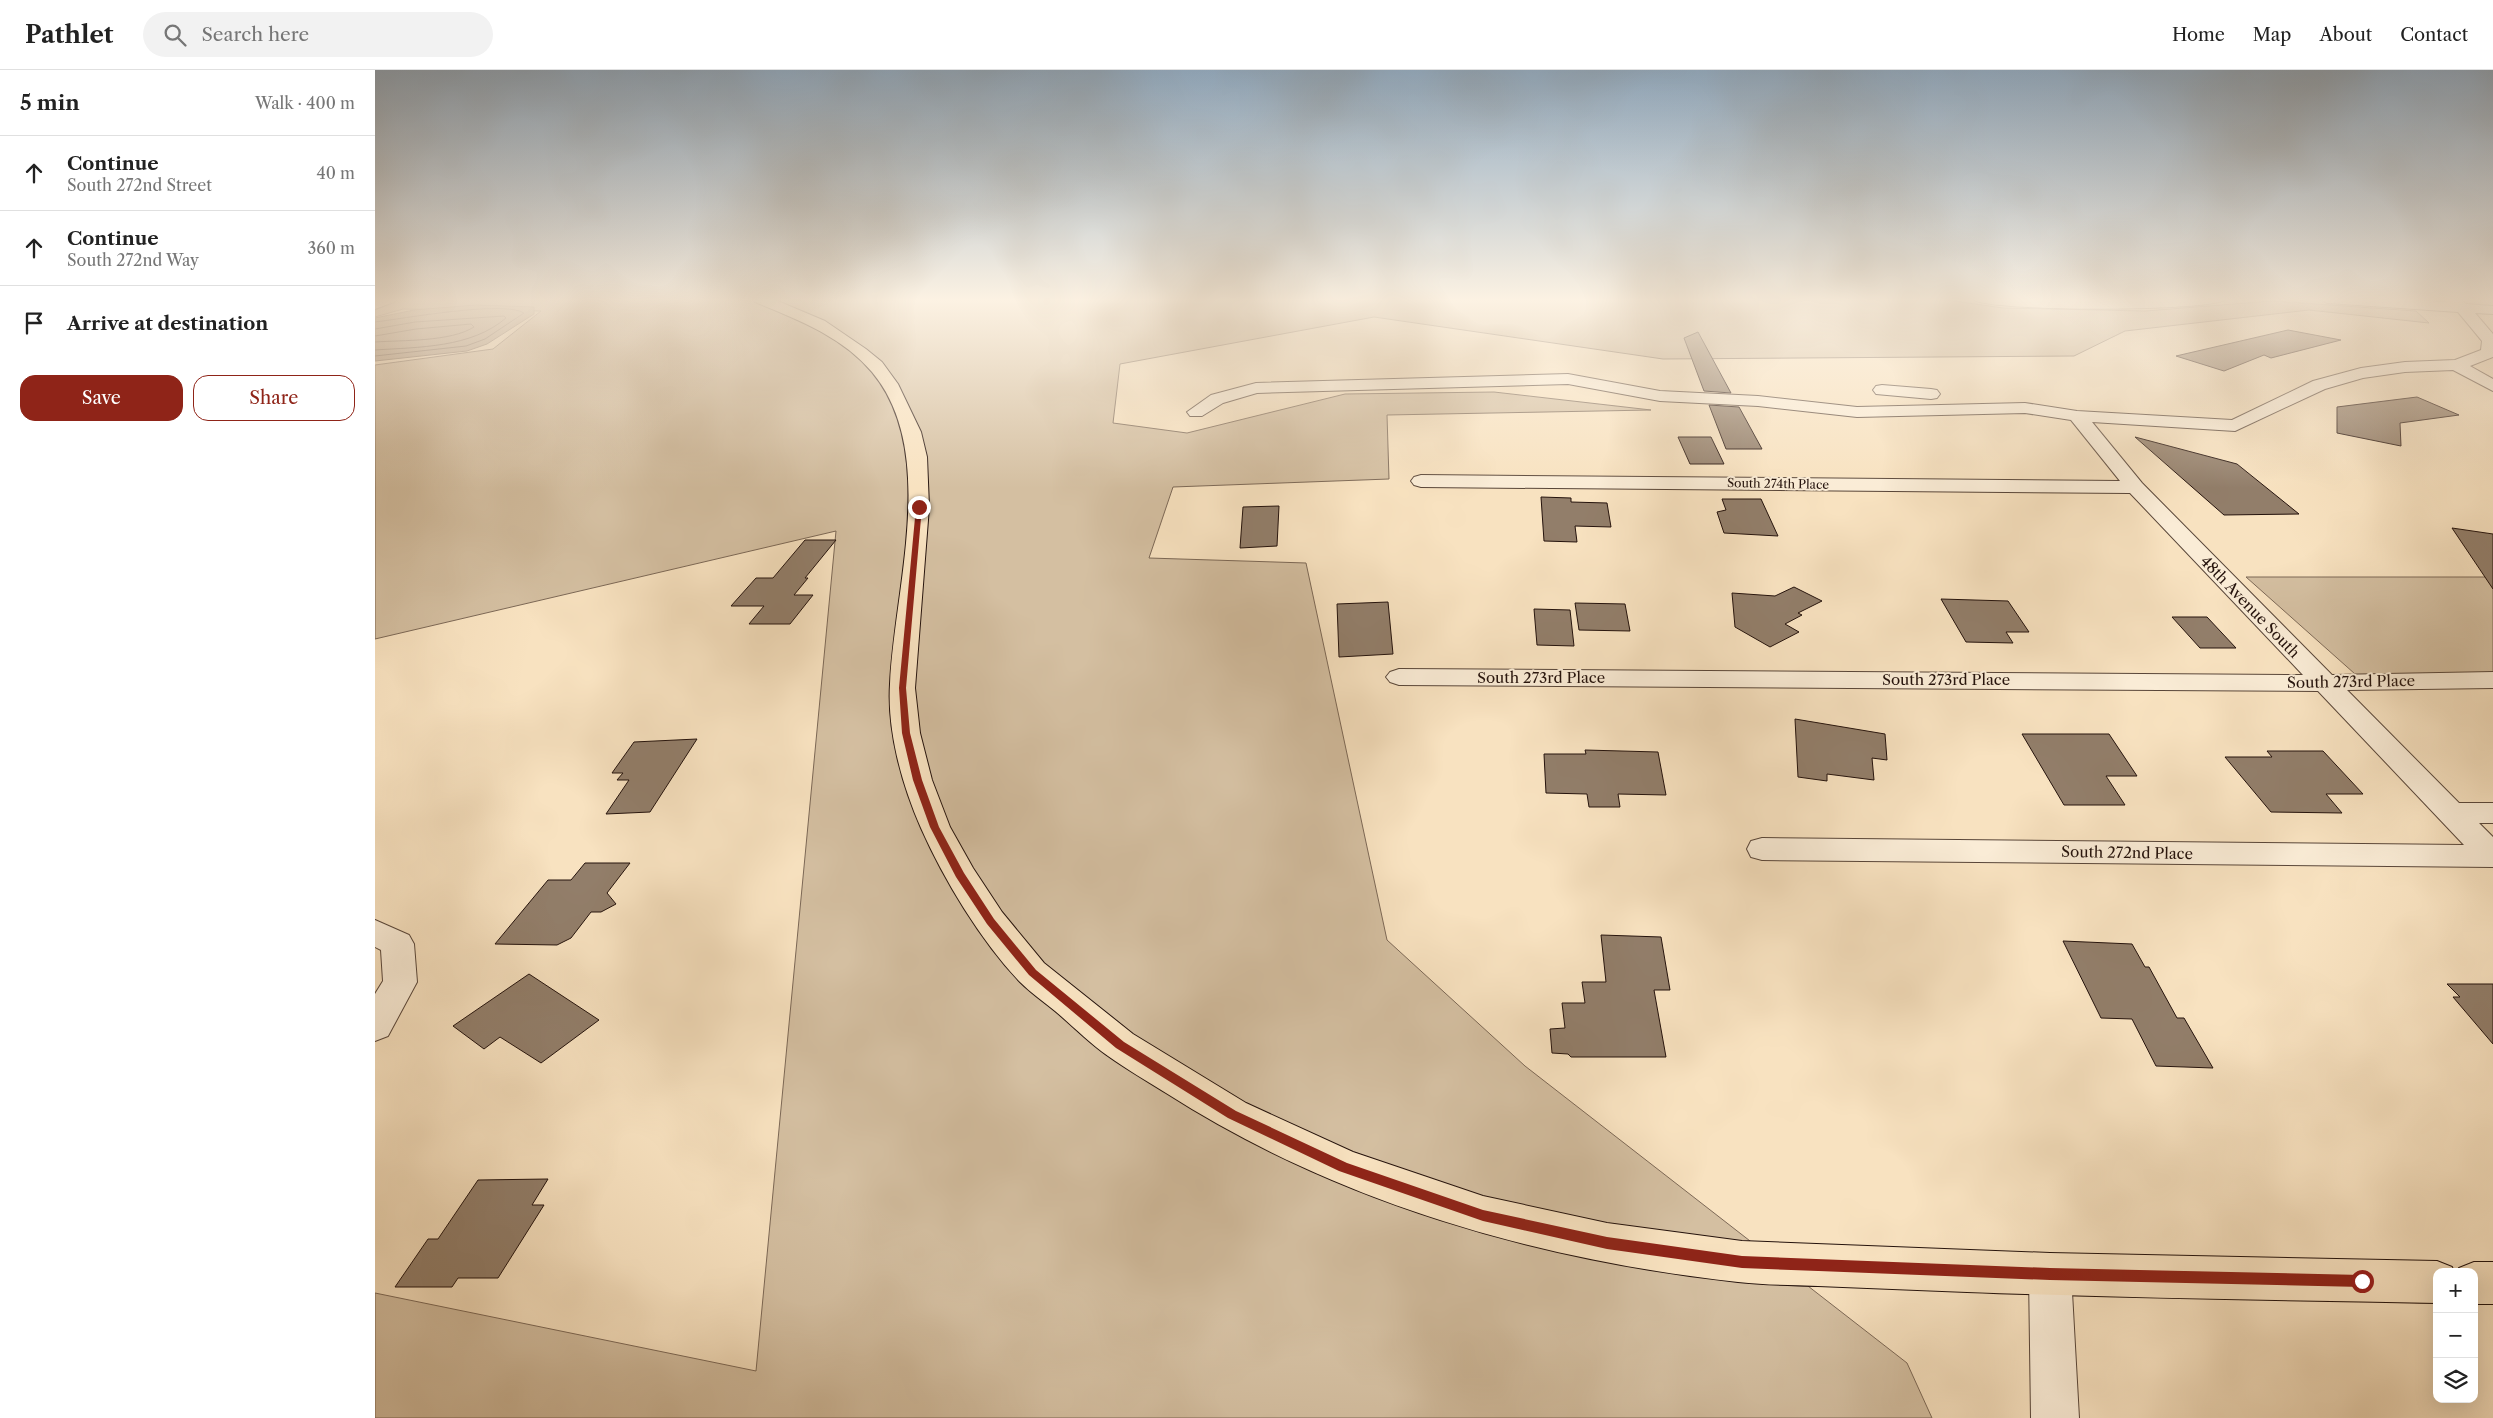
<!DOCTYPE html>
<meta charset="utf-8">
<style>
body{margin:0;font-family:"Libre Caslon Text",serif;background:#f2f2f2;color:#222}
.controls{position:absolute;right:15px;bottom:15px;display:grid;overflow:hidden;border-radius:10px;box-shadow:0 5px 20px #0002}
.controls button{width:45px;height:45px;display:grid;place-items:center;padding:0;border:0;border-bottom:1px solid #e0e0e0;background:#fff;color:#222;font:25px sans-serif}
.stop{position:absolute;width:15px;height:15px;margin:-11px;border:4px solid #8f2418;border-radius:50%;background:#fff}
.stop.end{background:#8f2418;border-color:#fff;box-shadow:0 1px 5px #0008}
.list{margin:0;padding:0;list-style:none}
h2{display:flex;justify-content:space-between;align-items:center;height:65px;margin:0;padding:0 20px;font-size:21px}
h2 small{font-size:16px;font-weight:400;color:#767676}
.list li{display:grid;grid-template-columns:32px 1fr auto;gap:15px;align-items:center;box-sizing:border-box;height:75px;padding:0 20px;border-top:1px solid #e0e0e0}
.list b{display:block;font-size:19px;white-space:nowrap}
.list p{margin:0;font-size:16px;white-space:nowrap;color:#767676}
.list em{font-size:16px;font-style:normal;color:#767676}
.actions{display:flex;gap:10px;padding:15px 20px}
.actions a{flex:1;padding:11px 0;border:1px solid #8f2418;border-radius:15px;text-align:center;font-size:18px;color:#8f2418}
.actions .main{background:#8f2418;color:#fff}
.icon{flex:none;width:28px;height:28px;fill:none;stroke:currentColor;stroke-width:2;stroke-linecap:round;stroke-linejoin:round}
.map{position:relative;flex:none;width:2118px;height:1348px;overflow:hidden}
header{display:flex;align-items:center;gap:30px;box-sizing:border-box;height:70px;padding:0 25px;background:#fff;border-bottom:1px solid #e0e0e0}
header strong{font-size:24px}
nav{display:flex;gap:28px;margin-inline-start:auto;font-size:18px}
.search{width:350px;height:45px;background:#f2f2f2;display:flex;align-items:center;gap:12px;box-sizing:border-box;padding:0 18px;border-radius:28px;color:#767676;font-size:19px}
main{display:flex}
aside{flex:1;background:#fff}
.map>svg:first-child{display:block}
.green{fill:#d4bfa1;stroke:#7c6856}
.water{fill:#b09b83;stroke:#786453}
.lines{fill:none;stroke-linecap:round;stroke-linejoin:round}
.shore{stroke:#6a5648;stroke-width:1}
.building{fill:#927e6a;stroke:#24120c}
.minor-casing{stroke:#594639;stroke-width:2}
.major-casing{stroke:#24120c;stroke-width:2}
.minor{fill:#faecd6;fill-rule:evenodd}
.major{fill:#f8e2c0;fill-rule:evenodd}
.route{fill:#8f2418}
.labels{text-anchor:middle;stroke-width:4;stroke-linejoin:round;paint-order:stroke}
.far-street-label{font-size:12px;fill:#24120c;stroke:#faecd6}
.street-label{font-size:15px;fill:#24120c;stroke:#faecd6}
</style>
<header>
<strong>Pathlet</strong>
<div class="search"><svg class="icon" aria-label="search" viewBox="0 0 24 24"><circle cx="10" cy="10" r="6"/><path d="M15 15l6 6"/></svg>Search here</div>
<nav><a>Home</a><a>Map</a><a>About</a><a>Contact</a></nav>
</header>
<main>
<aside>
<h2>5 min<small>Walk · 400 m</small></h2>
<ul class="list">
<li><svg class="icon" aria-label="ahead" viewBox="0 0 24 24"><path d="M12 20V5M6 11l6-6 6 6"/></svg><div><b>Continue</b><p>South 272nd Street</p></div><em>40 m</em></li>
<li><svg class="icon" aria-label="ahead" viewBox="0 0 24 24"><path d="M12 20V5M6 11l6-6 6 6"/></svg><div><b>Continue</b><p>South 272nd Way</p></div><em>360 m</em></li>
<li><svg class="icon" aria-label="arrive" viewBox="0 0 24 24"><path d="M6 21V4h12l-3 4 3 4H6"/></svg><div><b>Arrive at destination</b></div></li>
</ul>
<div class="actions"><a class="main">Save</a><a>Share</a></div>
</aside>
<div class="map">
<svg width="2118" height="1348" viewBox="0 0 2118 1348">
<rect width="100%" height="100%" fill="#f8e2c0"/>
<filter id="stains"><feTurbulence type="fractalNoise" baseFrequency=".004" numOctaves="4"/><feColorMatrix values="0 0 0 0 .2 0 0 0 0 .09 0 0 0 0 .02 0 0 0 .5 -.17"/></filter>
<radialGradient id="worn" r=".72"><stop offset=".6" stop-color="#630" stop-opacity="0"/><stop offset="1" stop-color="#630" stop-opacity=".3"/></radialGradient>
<path class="green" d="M0,229H1566L1628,238L1770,241L1897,231L2041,241L2054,253L1934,240L1750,261L1699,286L1288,289L999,247L745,294L738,353L812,363L970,324L1119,322L1276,340L1012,345L1014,409L798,417L774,488L931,493L1012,870L1150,996L1532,1293L1557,1348H0V1223L381,1301L461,461L0,569V295L118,279L166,241L28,239L0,247Z
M1871,507H2118V610L1989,612Z"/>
<path class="water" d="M101,235L159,237V244L112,274L92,281L0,291V248L39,240Z"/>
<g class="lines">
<path class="shore" d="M0,252C27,249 129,230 149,243L110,269L91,276L0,286
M0,259L40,252L129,246L131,248C96,278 44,277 0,280
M0,266L41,259L96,254L99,257C75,272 28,270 0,272"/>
</g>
<path class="building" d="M1913,260L1966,270L1896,288L1889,285L1849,301L1801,286Z
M1323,262L1356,323L1329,321L1309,268Z
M2042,327L2084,345L2025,353L2026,376L1962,363V337Z
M1334,335L1364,337L1387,379H1351Z
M1303,367H1336L1349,394H1315Z
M1760,367L1862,394L1924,444L1849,445Z
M1166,427L1196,428V432L1232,433L1236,457L1200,456L1202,472L1169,471Z
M1347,429H1386L1403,466L1349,463L1342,442L1351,440Z
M904,436L902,476L865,478L868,437Z
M2077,458L2118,464V519Z
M430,470H461L430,508H433L419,525H438L415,554H374L389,536H356L381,508H398Z
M1419,517L1447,531L1423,543L1427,545L1410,554L1424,562L1395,577L1360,557L1357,523L1400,526Z
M1566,529L1633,531L1654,562H1631L1638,573L1591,572Z
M1013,532L1018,584L964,587L962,534Z
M1200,533L1250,534L1255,561L1204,560Z
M1159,539L1195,540L1199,576L1162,575Z
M1797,547H1832L1861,578H1825Z
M1420,649L1510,664L1512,690L1497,688L1499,710L1452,704V711L1423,707Z
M1647,664H1734L1762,706H1731L1750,735H1689Z
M322,669L275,742L231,744L254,710H242L248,703H237L259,672Z
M1210,680L1283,682L1291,725L1243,724L1245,737H1214L1212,724L1171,723L1169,684H1211Z
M1892,681H1948L1988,724H1951L1967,743L1896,742L1850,687H1897Z
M210,793H255L232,823L241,834L226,842H216L196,868L182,875L120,874L173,810H196Z
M1226,865L1286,867L1295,920H1279L1291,987H1196L1193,984L1177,983L1175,959L1190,958L1187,933H1210L1207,912H1231Z
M1688,871L1757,874L1770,897H1774L1802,948H1809L1838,998L1781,996L1757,949L1726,948Z
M154,904L224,950L166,993L125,967L109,979L78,956Z
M2072,914H2118V974L2078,927H2085Z
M173,1109L157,1135H169L123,1208H83L77,1217H20L53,1169H63L103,1110Z"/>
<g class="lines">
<g class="minor-casing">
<path id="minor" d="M21,229L19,232L0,239V230Z
M1598,229H1851C1841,242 1608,242 1598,229Z
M1945,229H2021L2071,232L2069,229H2085L2091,234L2118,236V244L2100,243L2118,264V287L2095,296L2118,309V321L2078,300L2030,302L1988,308L1950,319L1860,361L1717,352L1767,413L1957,605L2118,602V618L1972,620L2084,733H2118V753H2104L2118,767V797L1387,790L1376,787L1372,779L1376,771L1387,768L2089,775L1943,621L1024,615L1015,612L1011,607L1015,602L1024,599L1928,605L1755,423L1046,417L1039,415L1036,411L1039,407L1046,405L1745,411L1696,350L1650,343L1482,347L1383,336L1285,331L1193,314L882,323L848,333L827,346H815L812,342L836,325L881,313L1193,304L1285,321L1383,326L1482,337L1650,333L1702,341L1857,350L1938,311L1986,298L2030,292L2080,290L2106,280L2107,271L2083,242L1952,233Z
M1507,315L1556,319L1562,320L1565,324L1562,328L1556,329L1501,324L1498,320L1501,316Z
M0,850L34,865L39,874L42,912L13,966L0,971V924L8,911L6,880L0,877Z
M1675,1183L1690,1189L1696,1204L1704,1348H1656L1654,1204L1660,1189Z"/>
</g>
<g class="major-casing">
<path id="major" d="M378,229H398L450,251L491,279L507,292L523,314L546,362L552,387L554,437L540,618L545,663L557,710L575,757L598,798L627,842L669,893L758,964L871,1033L978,1082L1108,1126L1232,1153L1367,1171L1675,1183L2062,1191L2077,1197L2079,1202H2062V1233C1905,1230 1748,1228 1592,1222C1542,1220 1492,1218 1443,1216C1416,1215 1389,1215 1363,1212C1162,1190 961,1132 791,1023C772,1011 751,999 733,986C714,973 698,956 680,941C669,932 656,923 645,912C606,871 569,810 546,758C527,715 512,661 515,614C519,519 564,382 497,302C467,266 421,249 380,232Z
M2099,1192H2118V1234H2099V1202H2082L2084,1198Z"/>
</g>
<use href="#minor" class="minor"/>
<use href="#major" class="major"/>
</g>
<linearGradient id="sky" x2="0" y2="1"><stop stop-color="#91aac0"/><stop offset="0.55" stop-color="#fcf2e3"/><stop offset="1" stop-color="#fcf2e3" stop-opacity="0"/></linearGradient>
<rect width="2118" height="418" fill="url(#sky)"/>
<path class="route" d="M544,435L547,437L531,618L535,663L547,710L564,757L589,803L619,849L661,900L749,972L861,1041L972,1093L1108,1140L1232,1167L1367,1186L1675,1198L1987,1205L1992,1207L1994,1211L1992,1215L1987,1217L1675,1210L1367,1198L1232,1179L1108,1151L964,1101L853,1048L741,978L654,905L612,854L581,807L555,757L538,710L527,663L524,618L541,437Z"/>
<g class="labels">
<g class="far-street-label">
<text transform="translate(1403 414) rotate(1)" y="4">South 274th Place</text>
</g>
<g class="street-label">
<text transform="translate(1875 537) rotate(46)" y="5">48th Avenue South</text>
<text x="1166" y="613">South 273rd Place</text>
<text x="1571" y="615">South 273rd Place</text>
<text transform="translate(1976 612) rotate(-1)" y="5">South 273rd Place</text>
<text transform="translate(1752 783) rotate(1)" y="5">South 272nd Place</text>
</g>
</g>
<rect width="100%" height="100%" filter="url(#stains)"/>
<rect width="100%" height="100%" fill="url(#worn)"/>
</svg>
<div class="controls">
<button>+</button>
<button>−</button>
<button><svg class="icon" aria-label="layers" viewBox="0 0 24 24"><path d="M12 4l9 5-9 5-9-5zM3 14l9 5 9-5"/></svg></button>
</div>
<div class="stop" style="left:1987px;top:1211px"></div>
<div class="stop end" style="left:544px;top:437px"></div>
</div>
</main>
